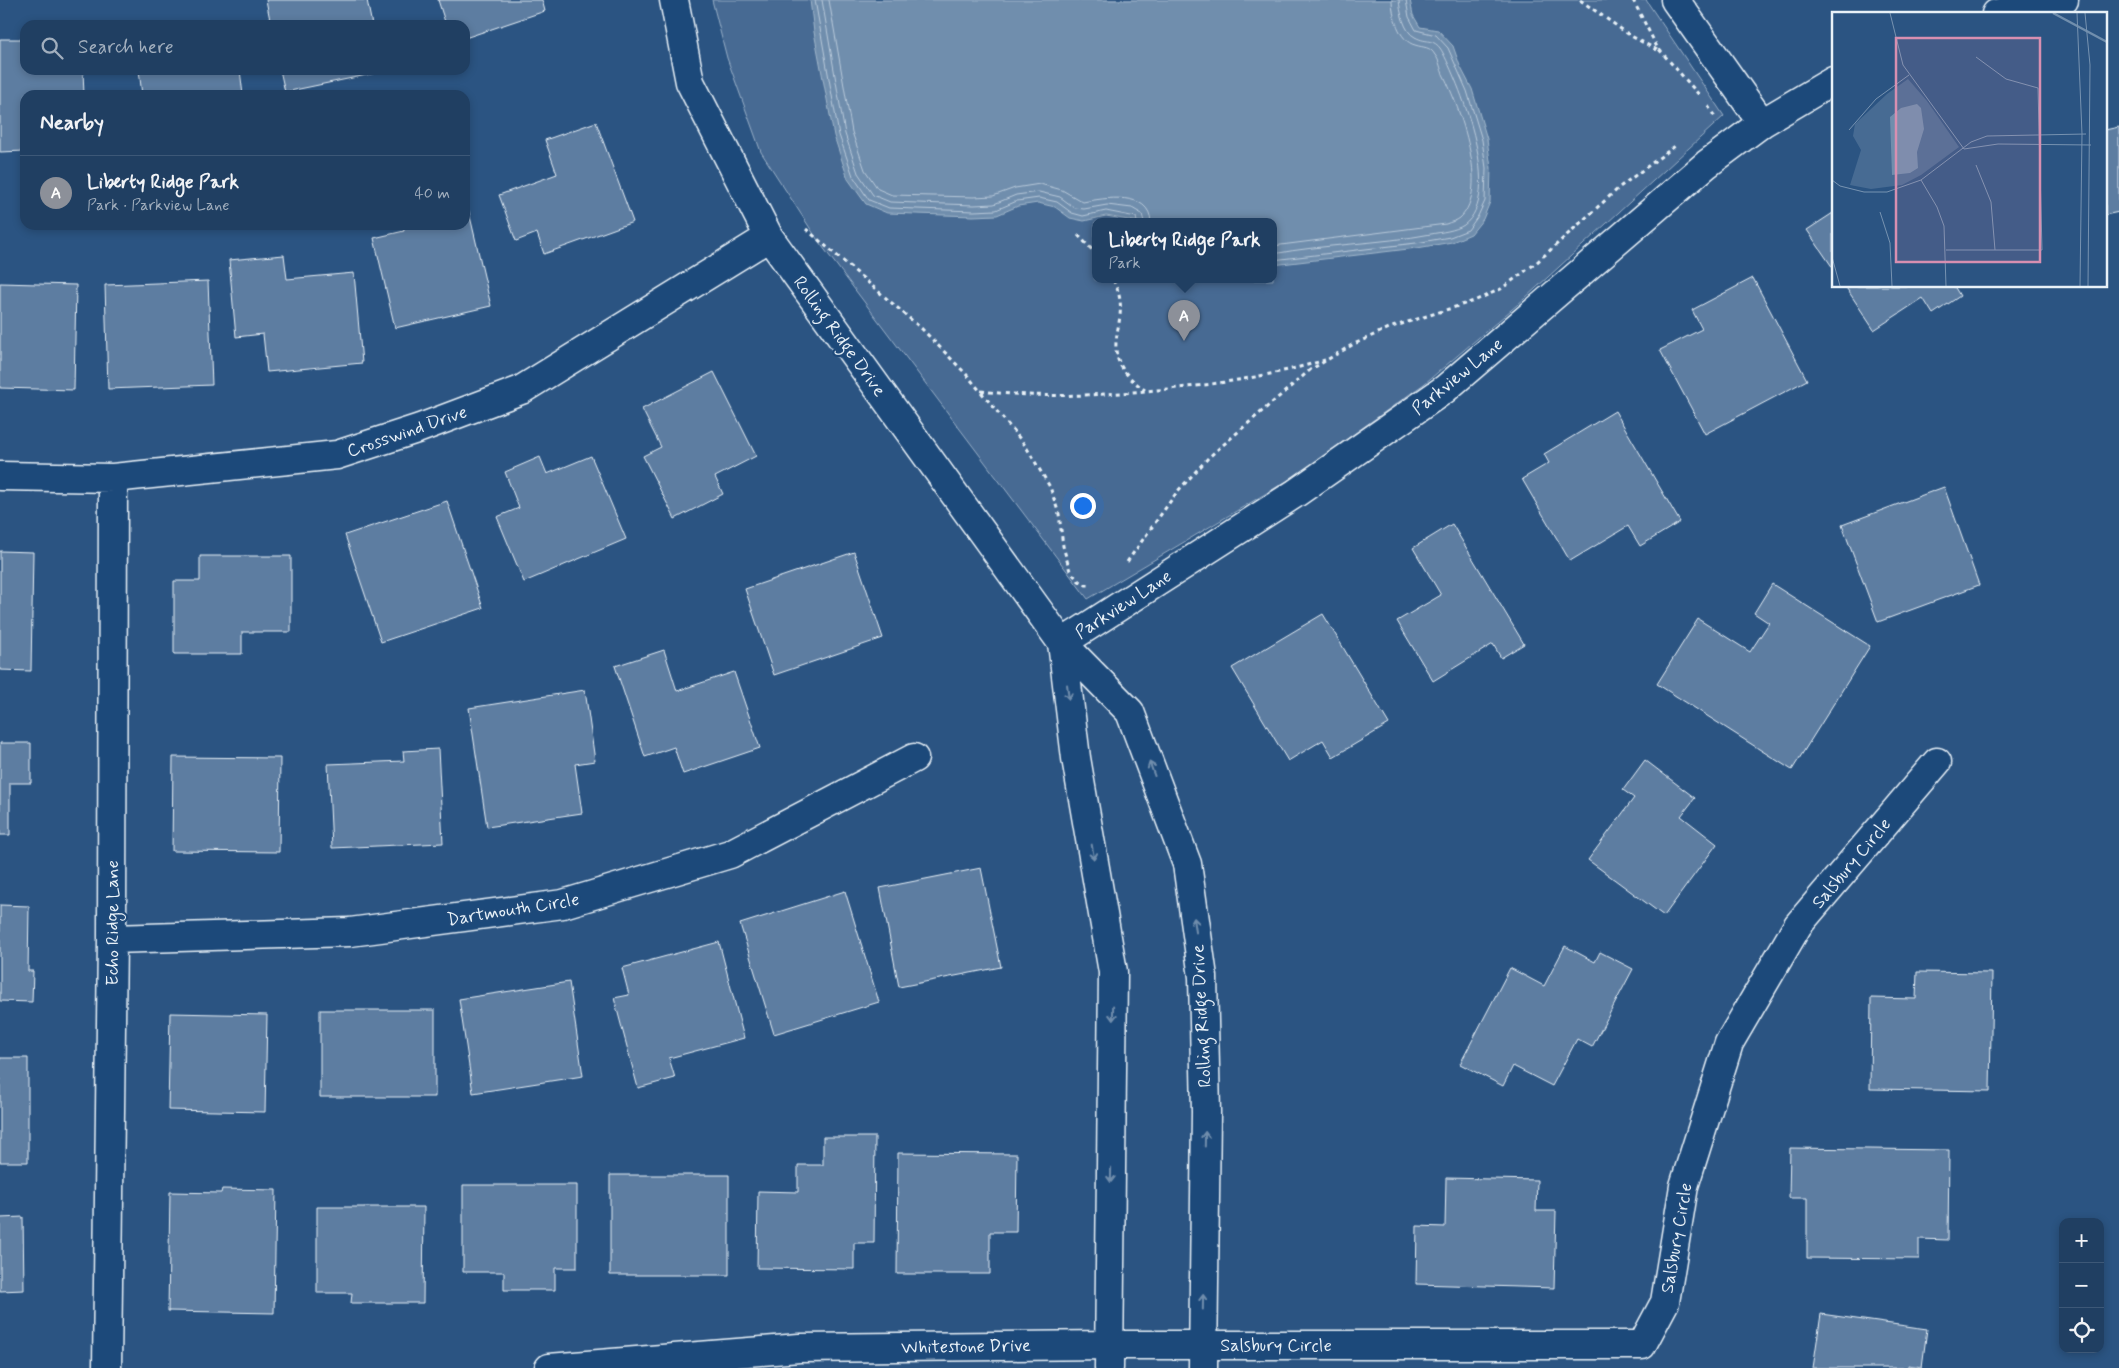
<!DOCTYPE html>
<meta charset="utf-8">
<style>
body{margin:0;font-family:Mynerve,sans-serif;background:#284668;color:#f1f3f6}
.controls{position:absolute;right:15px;bottom:15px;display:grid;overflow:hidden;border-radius:10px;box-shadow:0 2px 8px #0003}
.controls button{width:45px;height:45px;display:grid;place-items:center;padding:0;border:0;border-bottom:1px solid #3d5877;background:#203f62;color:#f1f3f6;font:25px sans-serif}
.you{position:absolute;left:1082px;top:505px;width:18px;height:18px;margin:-12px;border:4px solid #fff;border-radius:50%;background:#1a73e8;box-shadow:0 0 0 8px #1a73e833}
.badge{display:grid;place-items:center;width:32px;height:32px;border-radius:50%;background:#8c9099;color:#fff;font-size:16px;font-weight:700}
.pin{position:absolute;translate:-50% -41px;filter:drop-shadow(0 1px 2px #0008)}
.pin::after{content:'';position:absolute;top:26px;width:18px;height:15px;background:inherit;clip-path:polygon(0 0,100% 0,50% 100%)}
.popup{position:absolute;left:1092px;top:218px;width:185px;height:65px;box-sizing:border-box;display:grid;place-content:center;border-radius:10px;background:#203f62;filter:drop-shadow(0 1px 4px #0005);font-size:16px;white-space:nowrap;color:#a2afbe}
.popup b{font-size:19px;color:#f1f3f6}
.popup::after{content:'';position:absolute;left:50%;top:100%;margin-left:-10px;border:10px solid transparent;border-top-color:#203f62}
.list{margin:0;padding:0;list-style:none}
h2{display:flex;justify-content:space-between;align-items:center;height:65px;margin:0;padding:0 20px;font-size:21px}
h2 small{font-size:16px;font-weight:400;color:#a2afbe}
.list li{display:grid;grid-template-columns:32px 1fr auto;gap:15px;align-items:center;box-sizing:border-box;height:75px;padding:0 20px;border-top:1px solid #3d5877}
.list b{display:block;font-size:19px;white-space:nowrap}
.list p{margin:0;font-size:16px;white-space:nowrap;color:#a2afbe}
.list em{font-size:16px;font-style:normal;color:#a2afbe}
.icon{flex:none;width:28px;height:28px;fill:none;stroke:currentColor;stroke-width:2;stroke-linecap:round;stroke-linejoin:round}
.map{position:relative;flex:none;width:2119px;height:1368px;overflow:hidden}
.search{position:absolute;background:#203f62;box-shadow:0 2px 8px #0003;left:20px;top:20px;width:450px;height:55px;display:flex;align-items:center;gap:12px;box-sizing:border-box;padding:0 18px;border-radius:15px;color:#a2afbe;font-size:19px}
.panel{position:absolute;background:#203f62;box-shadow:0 2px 8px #0003;left:20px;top:90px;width:450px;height:140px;border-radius:15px}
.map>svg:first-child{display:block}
.green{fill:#476b93;stroke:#98aec6;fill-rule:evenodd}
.water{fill:#708ead;stroke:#a0b6cb}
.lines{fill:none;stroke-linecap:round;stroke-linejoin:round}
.shore{stroke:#b8c9da;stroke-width:1}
.building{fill:#5d7da1;stroke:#e8f1f8}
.street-casing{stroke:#e8f1f8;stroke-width:31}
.path{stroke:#e8f1f8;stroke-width:3;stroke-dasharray:4 4;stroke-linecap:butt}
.street{stroke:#1f4a7a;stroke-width:28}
.oneway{stroke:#6f8dac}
.labels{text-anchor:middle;stroke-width:4.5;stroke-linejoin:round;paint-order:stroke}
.street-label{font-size:18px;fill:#e8f1f8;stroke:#1f4a7a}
.inset-river{fill:none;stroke:#708ead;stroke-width:2.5}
.inset-road{fill:none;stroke:#7793b1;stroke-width:1}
.view{fill:#d78fb1;fill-opacity:0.15;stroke:#d78fb1;stroke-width:2.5}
.inset-edge{fill:none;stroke:#e8f1f8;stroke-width:2.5}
</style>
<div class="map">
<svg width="2119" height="1368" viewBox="0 0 2119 1368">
<rect width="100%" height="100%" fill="#2b5482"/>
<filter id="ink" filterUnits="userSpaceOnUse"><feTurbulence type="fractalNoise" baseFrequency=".02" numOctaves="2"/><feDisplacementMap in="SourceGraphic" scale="10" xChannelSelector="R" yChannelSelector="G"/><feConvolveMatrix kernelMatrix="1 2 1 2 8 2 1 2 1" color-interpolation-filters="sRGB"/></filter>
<g filter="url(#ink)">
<path class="green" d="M712,0H1646L1724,116L1524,299L1424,384L1292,478L1088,599L819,242L761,152L727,58ZM1095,222H1273V280H1095Z"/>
<path class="water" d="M810,0H1410L1413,15L1420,27L1438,30L1453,46L1460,66L1472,89L1487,139L1491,168L1490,202L1483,219L1471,234L1452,242L1417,248L1273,265V222H1140L1106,216L1084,221L1070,218L1055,207L1038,203L1018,206L997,215L973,216L887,213L866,204L848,179L834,136L814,32Z"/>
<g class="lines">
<path class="shore" d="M815,0L839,135L853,176L869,200L889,208L974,211L996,210L1017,201L1039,198L1057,202L1072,213L1083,216L1106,211L1136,217L1137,222
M822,0L845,134L858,173L873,195L890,202L974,205L994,204L1016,195L1039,192L1060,197L1075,208L1084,209L1107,205L1132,208L1142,214L1144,222
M829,0L852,132L865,170L878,189L892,195L974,197L993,196L1015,188L1040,184L1062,190L1083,202C1104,198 1150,190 1151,222
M1273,246L1446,224C1450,222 1457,221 1460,218C1491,189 1459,107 1444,76C1440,69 1440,61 1435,55C1430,46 1424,48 1415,45C1399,41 1392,15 1392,0
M1273,254C1325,244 1379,244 1431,234C1441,232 1455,231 1464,225C1504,195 1461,88 1443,53C1435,37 1427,44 1415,37C1404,32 1400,11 1399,0
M1273,260L1416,243L1450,237L1468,230L1478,216L1485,201L1486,168L1482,140L1467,91L1448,48L1436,35L1416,30L1409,17L1406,0"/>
</g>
<path class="building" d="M266,0H367L372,25H271Z
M438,0H542L545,11L465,38V25H446Z
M235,20L236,25H188Z
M0,39H25V70H83L84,95H25V151L0,152Z
M139,70H240L243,95H142Z
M280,70H381V72L285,92Z
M596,122L633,222L544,254L537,233L516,241L499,195L557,174L545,140Z
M2119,127V212L2105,215V130Z
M465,195L491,306L395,328L374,238L404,231L403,225H465Z
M1833,213V268L1807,230Z
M284,255L287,279L354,273L362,363L267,372L263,334L236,337L229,260Z
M1753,278L1807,380L1705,434L1660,350L1702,329L1692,310Z
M208,281L212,385L108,389L105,285Z
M0,283L76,285L74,390L0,388Z
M1845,286H1954L1960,296L1933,314L1923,298L1874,330Z
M714,372L756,456L715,477L723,494L675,519L643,456L661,447L642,409Z
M1615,411L1680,522L1640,546L1628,526L1570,561L1522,479L1549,463L1544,454Z
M591,456L626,539L524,582L497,517L519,508L505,472L540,457L547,474Z
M1944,487L1979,585L1878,622L1842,525Z
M447,501L483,608L381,642L345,535Z
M1452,524L1524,644L1501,658L1493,644L1433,681L1397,621L1441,595L1413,548Z
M0,551L33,552L31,671L0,670Z
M854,552L883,638L774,675L745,589Z
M200,556H291V632H242V654H174V581H200Z
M1772,584L1870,646L1792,770L1657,684L1698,619L1750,652L1769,623L1754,613Z
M1323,614L1389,724L1333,757L1323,740L1288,761L1232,668Z
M664,650L677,691L734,672L760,748L683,774L674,747L645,757L615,666Z
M585,690L595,761L575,764L582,813L487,827L469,708Z
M0,743H31V783H10V835H0Z
M438,749L443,843L332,848L328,764L404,761L403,751Z
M173,757L280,758L279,852L172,851Z
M1645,760L1695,798L1681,816L1717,844L1664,916L1588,860L1634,798L1623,790Z
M981,868L1001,967L899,987L880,888Z
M845,891L879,1002L774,1034L740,924Z
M0,905L29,906L28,971H33L32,1002L0,1001Z
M719,942L744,1038L669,1058L675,1078L638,1088L614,998L629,995L622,968Z
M1565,946L1595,962L1600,952L1633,969L1592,1047L1577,1039L1552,1086L1513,1066L1503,1086L1460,1064L1510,968L1544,986Z
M1917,972L1992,973L1990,1091L1870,1089L1871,998L1916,999Z
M569,982L583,1076L473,1093L459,999Z
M320,1010H435V1097H320Z
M170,1013L267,1015L265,1112L168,1110Z
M0,1058H28V1162H0Z
M823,1137H875L874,1243H854V1269L757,1268L758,1191L798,1192V1165H823Z
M1790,1148L1949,1150L1948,1240L1919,1239V1259L1807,1258V1198H1789Z
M898,1153L1017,1154L1016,1232H990V1274H897Z
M610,1175H729V1275H610Z
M1446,1178L1537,1180L1536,1211H1556L1554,1288L1416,1284L1417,1226L1445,1227Z
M463,1185H577V1268H555V1290H504V1272H463Z
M222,1189L276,1190L274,1313L168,1311L170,1192L221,1193Z
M317,1207H424L423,1303H351L352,1293H317Z
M23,1217L24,1290L0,1291V1218Z
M1821,1314L1927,1329L1922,1367L1908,1365V1368H1813Z"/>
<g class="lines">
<g class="street-casing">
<path id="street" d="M674,0L690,82L769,237L1062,643L1130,712L1187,864L1203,977L1206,1112L1203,1368
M1675,0L1762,123
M1996,14L2064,0
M0,476L113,478L337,455L420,428L521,390L769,237
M1062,643L1296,493L1445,389L1707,164L1762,123L1833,81
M1062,643L1076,758L1113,972L1109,1368
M112,939L350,932L563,904L730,854L914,758
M107,1368L112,939L113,478
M549,1368L799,1348L1109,1345H1642L1665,1302L1684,1186L1729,1043L1798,925L1937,762"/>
</g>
<path class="path" d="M1580,0L1631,36L1659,51
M1633,0L1657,47L1701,97
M1708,106L1715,117
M806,229L922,329L966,374L1025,445L1050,487L1059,514L1063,546L1070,571L1079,581L1086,585H1091
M1078,235L1095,253
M1113,280C1138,324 1087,350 1145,390
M981,391C1036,398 1090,396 1145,391C1207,386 1265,378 1325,360
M1127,562L1177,492L1209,457L1310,370L1352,345L1389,328L1474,301L1501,289L1536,263L1621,186L1675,146"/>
<use href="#street" class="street"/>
</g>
<defs><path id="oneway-shaft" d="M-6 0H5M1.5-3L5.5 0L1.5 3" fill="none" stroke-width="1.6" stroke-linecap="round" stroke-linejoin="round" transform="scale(1.25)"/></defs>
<g class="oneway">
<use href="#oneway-shaft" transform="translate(1068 692) rotate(83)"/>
<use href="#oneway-shaft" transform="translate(1152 769) rotate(-110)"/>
<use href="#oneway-shaft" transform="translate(1093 852) rotate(80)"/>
<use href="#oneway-shaft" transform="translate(1195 925) rotate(-98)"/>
<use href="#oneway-shaft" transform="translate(1113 1013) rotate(91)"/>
<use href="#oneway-shaft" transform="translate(1205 1139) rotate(-89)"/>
<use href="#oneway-shaft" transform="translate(1111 1175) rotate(91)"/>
<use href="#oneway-shaft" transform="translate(1203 1302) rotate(-89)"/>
</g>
</g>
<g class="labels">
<g class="street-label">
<text transform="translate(840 336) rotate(54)" y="6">Rolling Ridge Drive</text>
<text transform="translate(1457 376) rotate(-39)" y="6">Parkview Lane</text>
<text transform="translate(407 431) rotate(-19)" y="6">Crosswind Drive</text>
<text transform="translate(1123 604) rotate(-33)" y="6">Parkview Lane</text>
<text transform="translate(1851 863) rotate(-50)" y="6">Salsbury Circle</text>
<text transform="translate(513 909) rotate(-9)" y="6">Dartmouth Circle</text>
<text transform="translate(112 923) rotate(-90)" y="6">Echo Ridge Lane</text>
<text transform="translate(1201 1016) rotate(-93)" y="6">Rolling Ridge Drive</text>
<text transform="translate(1676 1238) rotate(-80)" y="6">Salsbury Circle</text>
<text x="1276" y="1351">Salsbury Circle</text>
<text transform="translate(966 1346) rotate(-1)" y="6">Whitestone Drive</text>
</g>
</g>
<g transform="translate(1832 12)">
<rect width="275" height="275" fill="#2b5482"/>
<path d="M76,67L95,89L127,135L89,163L70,173L39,177L18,173L29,138L21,124L23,112L55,82Z" fill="#476b93"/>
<path d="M85,92L89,96L92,117L85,140L86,156L78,161L60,163L58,105L69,96Z" fill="#708ead"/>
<path class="inset-river" d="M221,1L275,30"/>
<path class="inset-road" d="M58,1L71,53L132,137M245,1L250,122L248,274M253,1L258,53L256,274M17,118L44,87L77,63M132,137L166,132L259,133M144,153L159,190L163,238M0,168L8,174L32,180H55L89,168L139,130L155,124L254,122M89,168L105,195L112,214L114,274M48,200L58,231L60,274M114,238H210L206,76L174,67L144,45M0,245L8,274"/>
<path class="view" d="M64,26H208V250H64Z"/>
<rect width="275" height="275" class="inset-edge"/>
</g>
</svg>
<div class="controls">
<button>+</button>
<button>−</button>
<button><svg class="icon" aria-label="locate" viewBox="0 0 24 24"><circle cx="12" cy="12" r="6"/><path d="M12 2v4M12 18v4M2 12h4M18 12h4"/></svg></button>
</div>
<div class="you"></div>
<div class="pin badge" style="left:1184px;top:341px">A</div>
<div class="popup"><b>Liberty Ridge Park</b>Park</div>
<div class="search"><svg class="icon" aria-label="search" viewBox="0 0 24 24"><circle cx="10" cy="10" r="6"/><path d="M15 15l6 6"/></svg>Search here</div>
<section class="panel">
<h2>Nearby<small></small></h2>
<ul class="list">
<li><span class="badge">A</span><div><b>Liberty Ridge Park</b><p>Park · Parkview Lane</p></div><em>40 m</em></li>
</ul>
</section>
</div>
